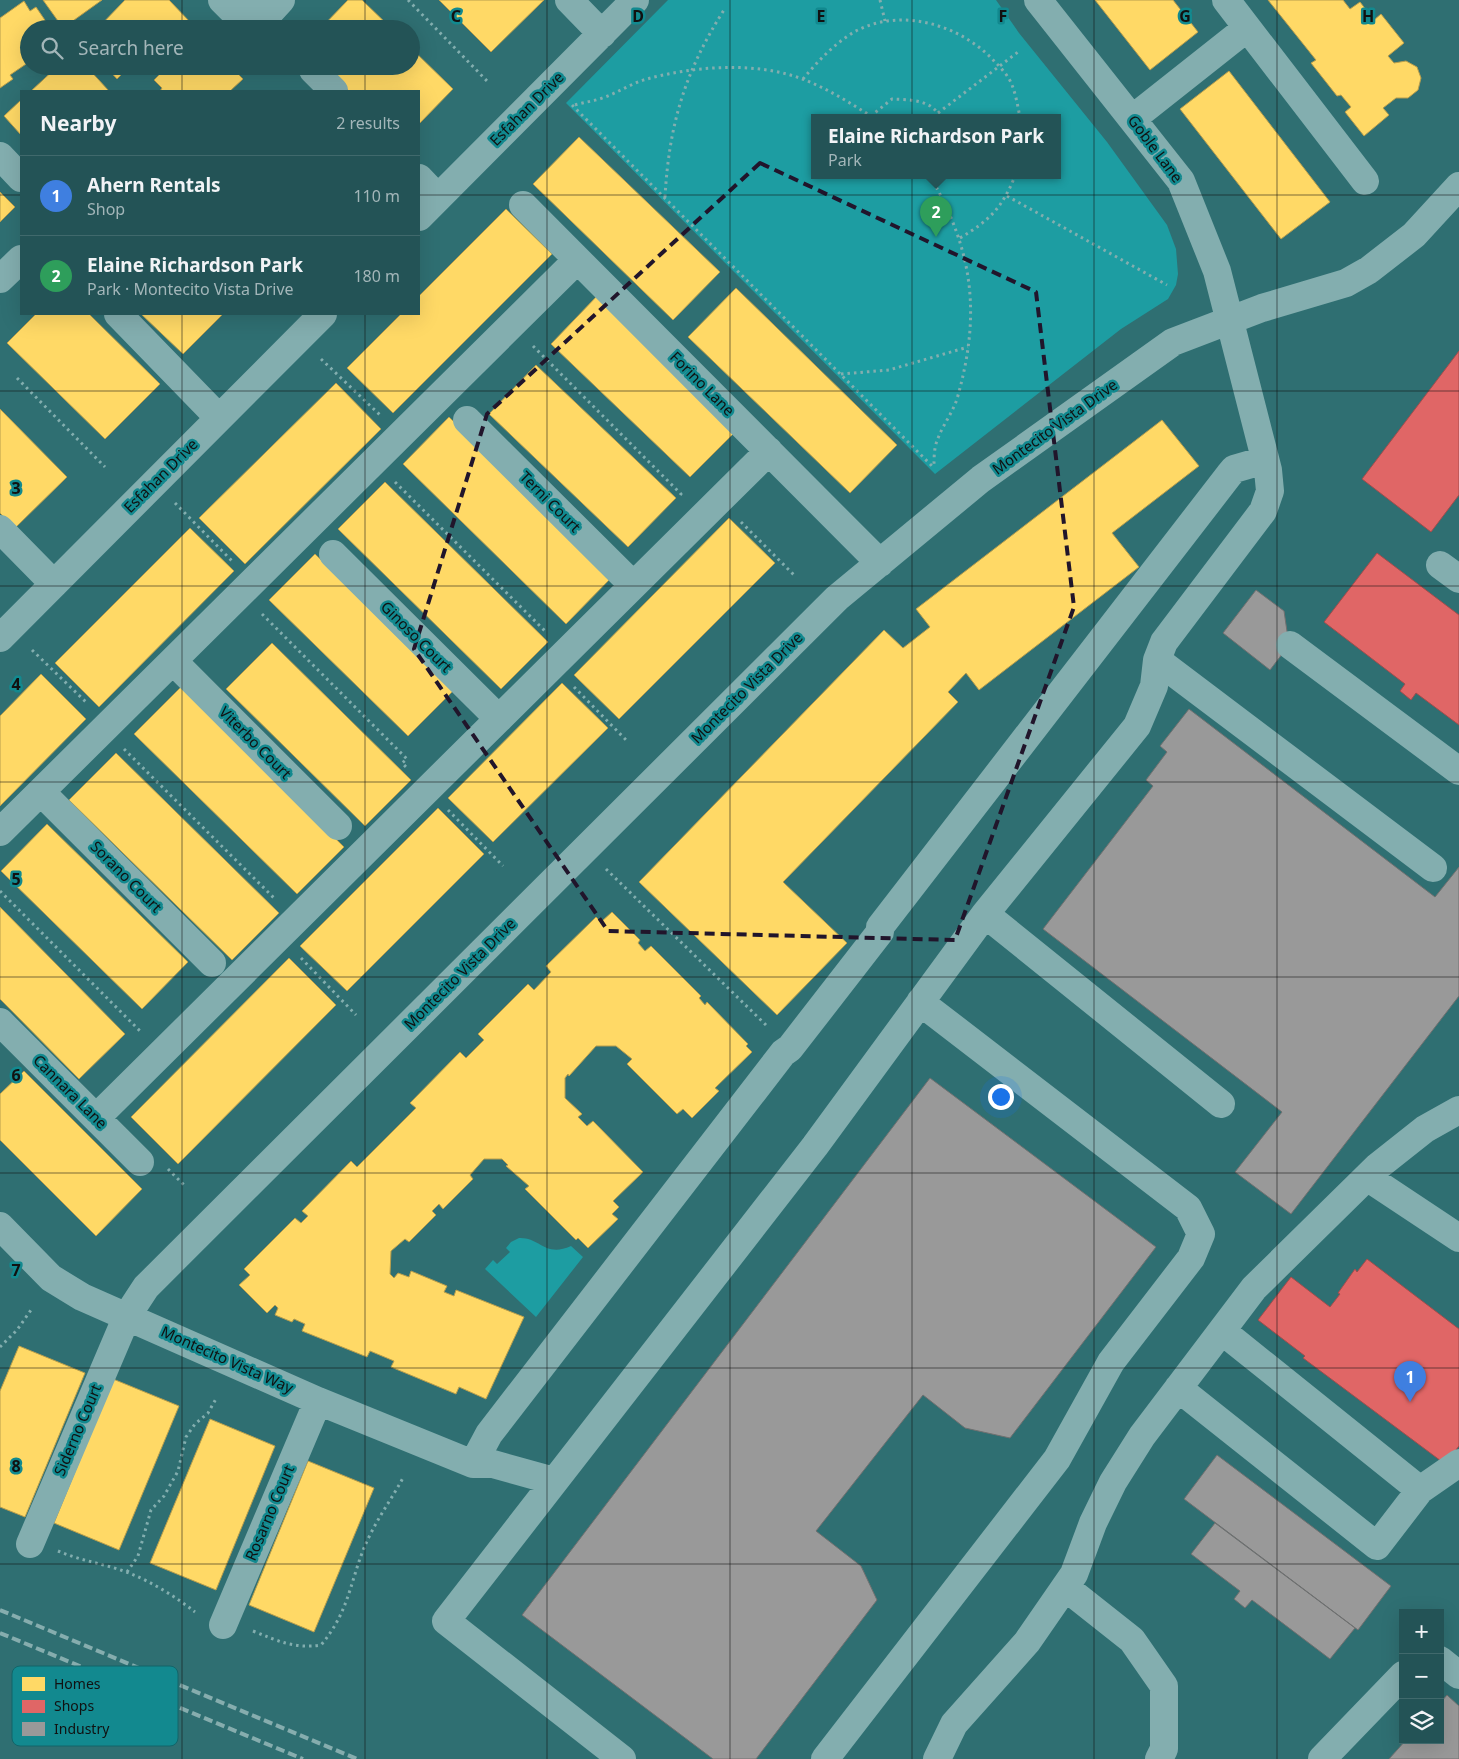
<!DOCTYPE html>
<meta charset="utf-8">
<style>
body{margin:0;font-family:"Noto Sans",sans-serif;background:#2f5d60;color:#f1f3f6}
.controls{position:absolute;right:15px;bottom:15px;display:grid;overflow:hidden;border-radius:0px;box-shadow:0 5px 20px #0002}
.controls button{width:45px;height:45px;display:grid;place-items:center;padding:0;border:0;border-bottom:1px solid #40696c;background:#235356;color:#f1f3f6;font:25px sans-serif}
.you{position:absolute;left:1000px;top:1096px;width:18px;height:18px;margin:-12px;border:4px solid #fff;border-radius:50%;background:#1a73e8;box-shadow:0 0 0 8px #1a73e833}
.badge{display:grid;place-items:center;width:32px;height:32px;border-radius:50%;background:#8abfa5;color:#fff;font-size:16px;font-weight:700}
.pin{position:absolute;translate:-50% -41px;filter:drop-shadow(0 1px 2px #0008)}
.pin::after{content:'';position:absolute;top:26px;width:18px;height:15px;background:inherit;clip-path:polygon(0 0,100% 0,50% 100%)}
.popup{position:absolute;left:811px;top:114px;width:250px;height:65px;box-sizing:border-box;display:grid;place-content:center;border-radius:0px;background:#235356;filter:drop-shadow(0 1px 4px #0005);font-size:16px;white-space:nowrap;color:#a3b6b9}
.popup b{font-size:19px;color:#f1f3f6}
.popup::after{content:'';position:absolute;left:50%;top:100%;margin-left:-10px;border:10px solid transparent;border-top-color:#235356}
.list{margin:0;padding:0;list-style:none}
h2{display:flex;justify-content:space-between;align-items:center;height:65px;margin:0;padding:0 20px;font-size:21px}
h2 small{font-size:16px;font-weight:400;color:#a3b6b9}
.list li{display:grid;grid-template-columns:32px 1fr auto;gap:15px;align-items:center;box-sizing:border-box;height:80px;padding:0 20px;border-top:1px solid #40696c}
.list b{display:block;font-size:19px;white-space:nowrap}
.list p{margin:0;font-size:16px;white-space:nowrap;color:#a3b6b9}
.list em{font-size:16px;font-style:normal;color:#a3b6b9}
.icon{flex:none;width:28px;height:28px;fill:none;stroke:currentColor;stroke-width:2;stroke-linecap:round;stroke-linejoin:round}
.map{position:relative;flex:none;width:1459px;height:1759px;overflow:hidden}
.search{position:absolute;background:#235356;box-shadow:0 5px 20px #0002;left:20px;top:20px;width:400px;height:55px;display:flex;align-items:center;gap:12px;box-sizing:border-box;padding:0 18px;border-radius:28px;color:#a3b6b9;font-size:19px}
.panel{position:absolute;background:#235356;box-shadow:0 5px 20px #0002;left:20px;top:90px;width:400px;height:225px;border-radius:0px}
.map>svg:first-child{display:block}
.green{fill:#1d9da2;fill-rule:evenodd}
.homes{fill:#ffd966;stroke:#b89d4c}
.shops{fill:#e06666;stroke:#a24c4c}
.industry{fill:#999;stroke:#707070}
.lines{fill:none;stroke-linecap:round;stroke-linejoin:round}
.path{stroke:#83aeaf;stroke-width:3;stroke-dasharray:2.5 4;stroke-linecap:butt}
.minor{stroke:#83aeaf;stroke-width:28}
.rail{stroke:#86adae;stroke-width:4;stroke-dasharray:9 4;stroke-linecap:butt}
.marked{fill:none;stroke:#21152b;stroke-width:4;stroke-dasharray:10 6;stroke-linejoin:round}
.grid{fill:none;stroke:#111;stroke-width:1;stroke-opacity:0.55}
.labels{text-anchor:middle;stroke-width:5;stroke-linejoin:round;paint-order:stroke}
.street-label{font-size:15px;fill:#111;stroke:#12898f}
.key{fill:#12898f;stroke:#126569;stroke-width:1}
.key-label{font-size:14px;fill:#111}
.grid-label{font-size:16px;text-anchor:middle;font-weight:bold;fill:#111;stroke:#12898f;stroke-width:5;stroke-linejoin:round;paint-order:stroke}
</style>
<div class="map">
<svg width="1459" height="1759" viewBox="0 0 1459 1759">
<rect width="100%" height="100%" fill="#2f6f72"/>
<path class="green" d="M668,0H996L1019,33L1107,142L1167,225L1176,249L1178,274L1176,285L1168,299L1121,329L935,474L566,103ZM815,118H1057V176H815Z
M519,1238C540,1237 545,1258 571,1246L583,1257L536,1317L485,1269L493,1260L497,1264L510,1252L506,1248L511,1242Z"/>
<path class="homes" d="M43,0H102L63,28Z
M125,0H169L191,23L185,29H114L112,26L109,29H97Z
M348,0H362L392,29H320Z
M439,0H544L491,52Z
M1095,0H1173L1198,32L1150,70Z
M1268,0H1343L1350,9L1360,2L1374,20L1381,14L1404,43L1388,56L1394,63L1406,61L1417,67L1421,78L1418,90L1408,98H1396L1383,108L1389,115L1364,136L1345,112L1351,107L1341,95L1337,96L1311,63L1316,60Z
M24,1L30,11L36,7L51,29H29V62L10,75L13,79L0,88V18Z
M411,48L453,89L419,124V91H349L323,66H411Z
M58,66H86L109,91H31Z
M105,66H130L117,79Z
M168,66H230L243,79L230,91H160L162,88L154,80Z
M1229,71L1330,202L1281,239L1180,109Z
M21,100V135L4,116Z
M579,137L720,272L673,320L533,184Z
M0,192L15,207L0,222Z
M506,209L552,254L393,413L347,368L401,314H419V296Z
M736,288L897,445L850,493L688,337Z
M598,295L738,429L690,477L551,344Z
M36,314H89L160,384L105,439L7,343Z
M141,314H223L183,354Z
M536,365L676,498L628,547L489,414Z
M336,383L381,429L245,564L199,518Z
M0,409L67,477L15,528L0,513Z
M449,417L612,577L566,624L403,464Z
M1162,420L1199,466L1112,533L1139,567L979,690L966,673L948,692L958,702L783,882L847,943L777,1015L639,882L884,630L903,648L930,627L916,609Z
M385,482L548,642L501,689L338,529Z
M729,518L775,563L619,719L574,675Z
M190,528L234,571L99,707L55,663Z
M315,554L454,690L408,736L269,600Z
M272,643L411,780L365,826L226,689Z
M41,674L86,719L0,806V716Z
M562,683L608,728L493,842L448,798Z
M181,687L344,847L297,894L134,734Z
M116,753L279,913L232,960L69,800Z
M438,808L484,854L347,991L300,946Z
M47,824L188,962L142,1009L1,871Z
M0,907L125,1034L79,1079L0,999Z
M612,912L640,940L638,943L645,951L651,946L701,996L699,998L705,1005L707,1002L748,1044L746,1046L752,1052L715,1088L719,1091L692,1118L683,1109L677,1114L627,1064L632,1059L616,1046H596L569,1076L568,1074L565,1078V1098L582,1114L578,1117L587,1126L593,1121L643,1172L613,1201L619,1207L612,1214L618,1219L588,1248L578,1238L576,1240L525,1189L529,1186L506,1166L508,1165L502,1159H484L470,1175L473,1179L443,1209L439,1204L432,1211L436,1215L409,1242L405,1239L391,1251L390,1274L394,1278L398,1273L409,1277L411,1271L447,1286L444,1292L454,1296L456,1290L524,1317L486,1399L459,1387L456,1394L391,1367L394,1361L370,1351L367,1357L302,1331L305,1324L294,1319L292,1322L275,1315L278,1308L275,1305L267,1313L239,1285L250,1275L244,1269L295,1218L301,1223L308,1216L302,1211L351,1161L357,1167L416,1108L410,1103L460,1052L466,1058L484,1040L478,1034L528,984L534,990L551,972L546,966L596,917L601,922Z
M289,958L336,1005L178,1164L131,1117Z
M24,1071L142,1189L96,1236L0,1140V1094Z
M19,1346L85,1373L25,1517L0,1507V1391Z
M113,1379L179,1406L119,1550L54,1523Z
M210,1419L275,1446L216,1590L150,1563Z
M308,1461L374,1488L314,1632L249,1605Z"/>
<path class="shops" d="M1459,351V495L1431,532L1362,479Z
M1377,553L1459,615V725L1416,693L1411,700L1400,691L1405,684L1324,622Z
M1367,1259L1459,1329V1446L1445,1464L1303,1358L1305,1356L1258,1320L1291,1277L1330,1307L1340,1294L1338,1293L1355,1269L1357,1272Z"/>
<path class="industry" d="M1256,590L1284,611L1289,645L1270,670L1223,633Z
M1189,709L1435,897L1459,867V996L1291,1214L1235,1172L1282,1112L1043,929L1153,786L1146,780L1167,752L1160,746Z
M930,1078L1156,1247L1010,1438L965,1428L923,1395L816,1531L861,1566L877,1600L756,1759H713L522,1615Z
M1217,1455L1391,1586L1358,1630L1184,1499Z
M1215,1523L1355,1628L1330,1659L1252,1600L1245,1608L1234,1599L1240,1591L1191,1554Z
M1447,1695L1459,1706V1759H1389L1406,1740H1440V1703Z"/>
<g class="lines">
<path class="path" d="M408,0L489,83
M880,0L885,21
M803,79C817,62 834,44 854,32C901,6 962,25 996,63C1002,69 1009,77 1012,85C1016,95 1018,107 1020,118
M572,105L934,468
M575,105C585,102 595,101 605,97C619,92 632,83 647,79C694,66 758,61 805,80C828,89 850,103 871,116L892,99C909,100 933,99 940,118
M938,113L1018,52
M930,176C974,252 981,315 957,399C952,414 942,426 937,441C934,448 934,459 934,467
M1007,196L1167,285
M665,197C669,125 685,71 724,10
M960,238C990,220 1002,208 1015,176
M533,346L681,494L680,495
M321,359L380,415
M841,374L889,370L968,347
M17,378L105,467
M395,482L545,631
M175,503L232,561
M741,522L794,575
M262,614L407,759L402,763L407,768
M32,650L88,704
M574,687L628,742
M124,749L274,898
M448,810L503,866
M606,869L768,1027
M0,891L141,1032
M301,958L356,1015
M168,1169L185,1186
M0,1347L17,1330L31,1310
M58,1551C81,1561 106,1564 129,1573C152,1582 176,1597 195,1612
M127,1572L138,1556L151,1510L164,1496L178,1471L186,1437L195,1424L208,1413L217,1397
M253,1631C278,1641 294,1649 321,1645C353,1607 350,1573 371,1533C381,1513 394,1495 404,1476"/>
<path class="minor" d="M222,0L231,9L270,12L281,0
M569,0L602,34
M1226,0L1365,181
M313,70L334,91
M1132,119L1247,28
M0,156L21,178
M419,178L438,198
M523,205L880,563
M419,217L635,0
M0,279L21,259
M118,314L219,418
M467,420L633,585
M0,529L54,584
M333,554L499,719
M1440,565L1459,579
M0,638L323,314
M1290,645L1459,771
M1157,660L1433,868
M173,661L338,826
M41,792L212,963
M0,832L577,260
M985,914L1221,1104
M0,1022L140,1162
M96,1118L769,451
M1367,1177L1459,1238
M0,1226L51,1278L82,1297L318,1401L473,1464H493L554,1481
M1178,1388L1377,1546L1420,1490L1222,1331
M473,1464L489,1434L783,1053L790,1048L880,932V927L1229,475L1234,469L1265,460
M1420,1490L1459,1463
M30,1544L127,1316L146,1287L837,598L981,479L1173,342L1262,308L1346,283L1369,270L1414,235L1459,186
M1065,1587L1132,1640L1164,1686V1749L1159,1759
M223,1625L318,1401
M1440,1660L1459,1675
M622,1759L446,1621L815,1146L985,914L1137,726L1154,686L1157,660L1164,642L1263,511L1270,491L1268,470L1217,271L1181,181L1038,0
M825,1759L1057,1459L1111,1362L1191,1258L1201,1234L1188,1208L920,1002
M937,1759L954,1724L1027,1642L1074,1574L1093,1523L1113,1482L1142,1436L1254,1288L1377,1167L1425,1129L1459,1110
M1322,1759L1403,1675"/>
<path class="rail" d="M0,1610L357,1759
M0,1633L303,1759"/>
</g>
<path class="marked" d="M760,163L1036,292L1074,607L955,940L608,931L414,649L487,414Z"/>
<path class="grid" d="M182,0V29M365,0V29M547,0V1759M730,0V1759M912,0V1759M1094,0V1759M1277,0V1759M182,66V91M365,66V91M0,195H21M419,195H1459M182,314V1759M365,314V1759M0,391H1459M0,586H1459M0,782H1459M0,977H1459M0,1173H1459M0,1368H1459M0,1564H1459"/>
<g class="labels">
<g class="street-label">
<text transform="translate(527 109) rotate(-45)" y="5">Esfahan Drive</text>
<text transform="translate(1155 149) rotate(53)" y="5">Goble Lane</text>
<text transform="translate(702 384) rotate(45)" y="5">Forino Lane</text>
<text transform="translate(1055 427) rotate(-36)" y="5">Montecito Vista Drive</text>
<text transform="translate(161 476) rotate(-45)" y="5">Esfahan Drive</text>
<text transform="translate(550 502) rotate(45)" y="5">Terni Court</text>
<text transform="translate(416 637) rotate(45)" y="5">Ginoso Court</text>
<text transform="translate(747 688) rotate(-45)" y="5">Montecito Vista Drive</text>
<text transform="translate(255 743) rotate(45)" y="5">Viterbo Court</text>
<text transform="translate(126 877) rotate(45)" y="5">Sorano Court</text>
<text transform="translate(460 974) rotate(-45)" y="5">Montecito Vista Drive</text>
<text transform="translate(70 1092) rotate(45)" y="5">Cannara Lane</text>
<text transform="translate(227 1360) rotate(24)" y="5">Montecito Vista Way</text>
<text transform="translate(78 1430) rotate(-67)" y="5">Siderno Court</text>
<text transform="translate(270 1513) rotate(-67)" y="5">Rosarno Court</text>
</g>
</g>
<rect x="12" y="1666" width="166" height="80" rx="8" class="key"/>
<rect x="22" y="1677" width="23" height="14" fill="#ffd966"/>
<rect x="22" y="1700" width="23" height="13" fill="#e06666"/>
<rect x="22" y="1722" width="23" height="14" fill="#999"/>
<g class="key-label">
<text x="54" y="1689">Homes</text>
<text x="54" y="1711">Shops</text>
<text x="54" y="1734">Industry</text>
</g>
<g class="grid-label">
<text x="456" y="22">C</text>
<text x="638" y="22">D</text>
<text x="821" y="22">E</text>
<text x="1003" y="22">F</text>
<text x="1185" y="22">G</text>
<text x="1368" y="22">H</text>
<text x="16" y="494">3</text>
<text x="16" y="690">4</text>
<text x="16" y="885">5</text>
<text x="16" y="1081">6</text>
<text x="16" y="1276">7</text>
<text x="16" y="1472">8</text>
</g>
</svg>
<div class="controls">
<button>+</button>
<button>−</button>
<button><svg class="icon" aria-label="layers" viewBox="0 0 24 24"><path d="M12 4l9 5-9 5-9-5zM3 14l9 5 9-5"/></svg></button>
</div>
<div class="you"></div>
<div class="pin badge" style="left:1410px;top:1402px;background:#3f7fe0">1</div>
<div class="pin badge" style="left:936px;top:237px;background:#2e9e5b">2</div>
<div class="popup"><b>Elaine Richardson Park</b>Park</div>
<div class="search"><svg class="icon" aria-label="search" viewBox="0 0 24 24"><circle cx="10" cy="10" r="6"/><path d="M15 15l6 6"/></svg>Search here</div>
<section class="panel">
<h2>Nearby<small>2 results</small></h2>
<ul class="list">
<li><span class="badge" style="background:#3f7fe0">1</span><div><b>Ahern Rentals</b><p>Shop</p></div><em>110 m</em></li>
<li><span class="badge" style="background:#2e9e5b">2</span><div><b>Elaine Richardson Park</b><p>Park · Montecito Vista Drive</p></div><em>180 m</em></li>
</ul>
</section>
</div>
